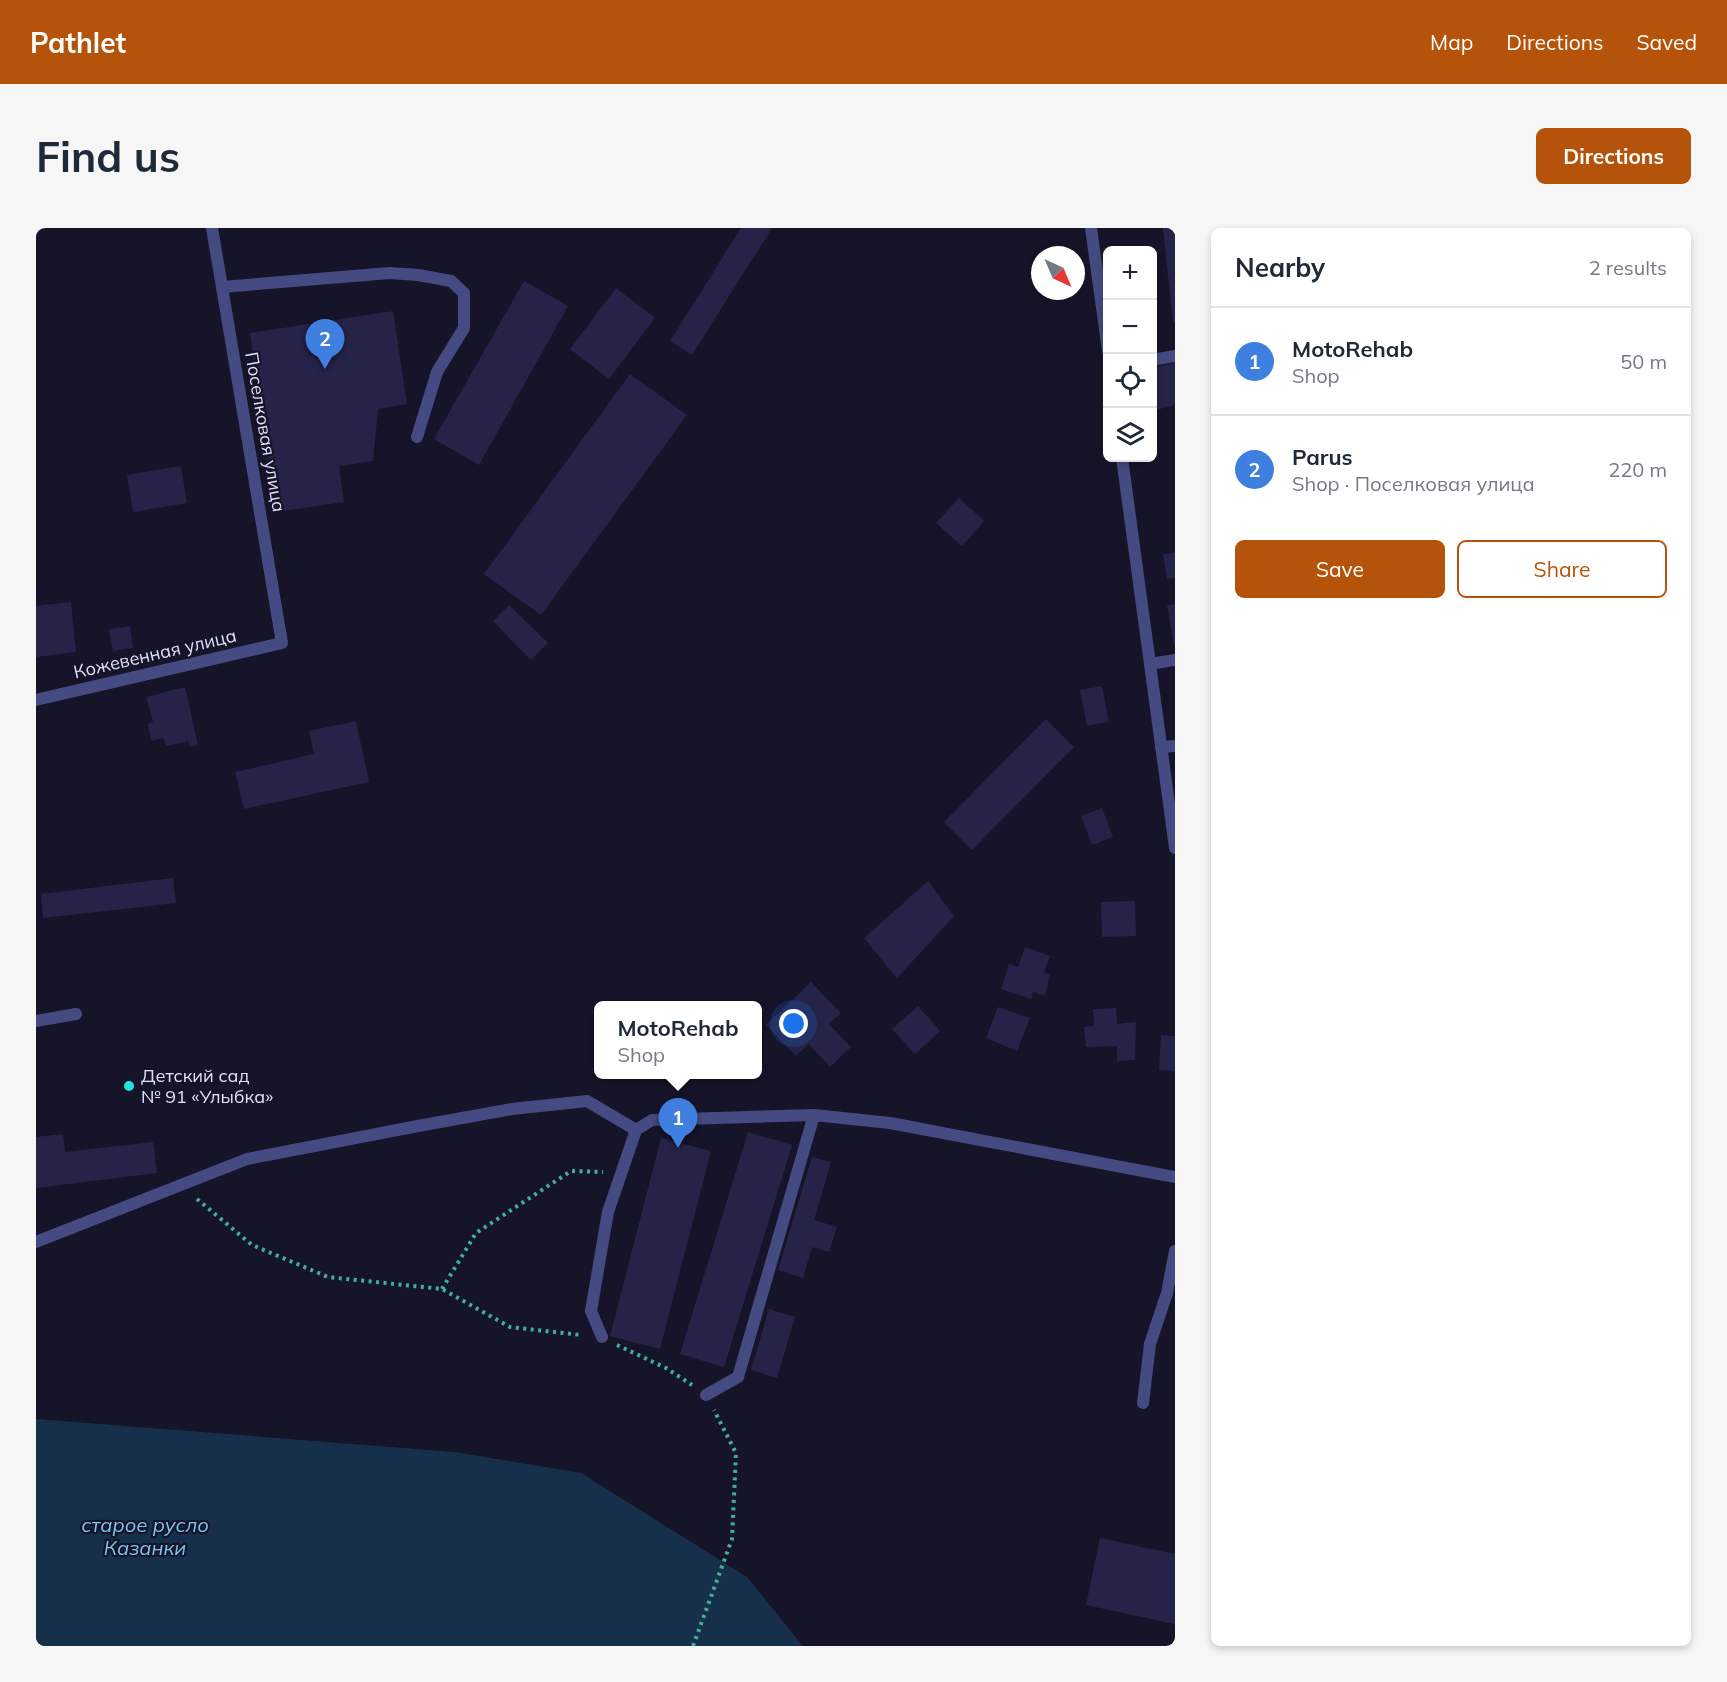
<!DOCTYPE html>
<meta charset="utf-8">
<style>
body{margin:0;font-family:Mulish,sans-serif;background:#f6f6f7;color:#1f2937}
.controls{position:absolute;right:18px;top:18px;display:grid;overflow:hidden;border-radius:9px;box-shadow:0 3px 9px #0003}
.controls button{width:54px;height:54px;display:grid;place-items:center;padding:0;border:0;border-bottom:2px solid #e0e1e3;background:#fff;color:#1f2937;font:30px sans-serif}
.compass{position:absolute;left:995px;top:18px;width:54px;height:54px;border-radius:50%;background:#fff;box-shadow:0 3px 9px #0003;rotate:136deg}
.you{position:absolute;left:758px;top:796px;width:21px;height:21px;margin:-15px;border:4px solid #fff;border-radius:50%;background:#1a73e8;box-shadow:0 0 0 9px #1a73e833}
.badge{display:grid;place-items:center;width:39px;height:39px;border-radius:50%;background:#b45309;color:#fff;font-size:20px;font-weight:700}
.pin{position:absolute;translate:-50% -50px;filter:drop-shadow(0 2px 3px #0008)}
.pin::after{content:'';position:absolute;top:32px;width:21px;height:18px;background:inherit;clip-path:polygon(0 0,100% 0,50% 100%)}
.popup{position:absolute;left:558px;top:773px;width:168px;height:78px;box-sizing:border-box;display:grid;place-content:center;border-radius:9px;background:#fff;filter:drop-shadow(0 2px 4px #0005);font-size:20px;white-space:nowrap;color:#747a83}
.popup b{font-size:22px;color:#1f2937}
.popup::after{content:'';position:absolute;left:50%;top:100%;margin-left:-12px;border:12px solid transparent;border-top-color:#fff}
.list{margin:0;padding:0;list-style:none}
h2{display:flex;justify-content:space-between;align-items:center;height:78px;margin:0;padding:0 24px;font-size:26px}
h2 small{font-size:20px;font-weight:400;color:#747a83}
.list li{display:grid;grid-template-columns:39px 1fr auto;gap:18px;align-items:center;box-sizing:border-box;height:108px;padding:0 24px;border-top:2px solid #e0e1e3}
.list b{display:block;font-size:22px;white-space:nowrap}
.list p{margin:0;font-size:20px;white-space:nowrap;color:#747a83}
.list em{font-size:20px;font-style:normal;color:#747a83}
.actions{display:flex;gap:12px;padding:18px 24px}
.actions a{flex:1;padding:14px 0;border:2px solid #b45309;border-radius:9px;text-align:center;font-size:21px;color:#b45309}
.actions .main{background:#b45309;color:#fff}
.icon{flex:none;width:33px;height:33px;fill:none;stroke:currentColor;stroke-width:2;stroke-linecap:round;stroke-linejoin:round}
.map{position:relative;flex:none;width:1139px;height:1418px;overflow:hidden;border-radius:9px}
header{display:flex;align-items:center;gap:36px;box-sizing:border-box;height:84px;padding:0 30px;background:#b45309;color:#fff}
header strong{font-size:28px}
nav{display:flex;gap:33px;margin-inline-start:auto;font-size:21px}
.intro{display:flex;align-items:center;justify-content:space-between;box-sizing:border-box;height:144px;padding:0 36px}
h1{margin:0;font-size:42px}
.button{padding:15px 27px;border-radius:9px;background:#b45309;color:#fff;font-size:21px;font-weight:700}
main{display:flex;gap:36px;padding:0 36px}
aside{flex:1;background:#fff;border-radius:9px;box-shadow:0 3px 9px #0003}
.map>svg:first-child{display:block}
.water{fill:#16304b}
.building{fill:#262348}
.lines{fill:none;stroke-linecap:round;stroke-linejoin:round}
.path{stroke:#40af9c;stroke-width:4;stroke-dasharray:3 4.5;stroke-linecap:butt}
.lane{stroke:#454a82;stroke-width:12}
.street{stroke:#454a82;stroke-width:12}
.poi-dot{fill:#24e4e2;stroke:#161429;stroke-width:2}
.labels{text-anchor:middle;stroke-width:4.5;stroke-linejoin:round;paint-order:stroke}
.street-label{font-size:18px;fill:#e0e0fb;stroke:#161429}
.poi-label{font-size:18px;fill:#e0e0fb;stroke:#161429;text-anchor:start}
.water-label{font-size:20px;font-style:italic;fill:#7bc6ef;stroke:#161429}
</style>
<header>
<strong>Pathlet</strong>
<nav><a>Map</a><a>Directions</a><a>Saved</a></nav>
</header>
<div class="intro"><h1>Find us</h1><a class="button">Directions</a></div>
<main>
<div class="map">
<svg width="1139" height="1418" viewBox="0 0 1139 1418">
<rect width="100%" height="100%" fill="#161429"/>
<path class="water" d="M0,1191L418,1224L545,1245L711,1349L767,1418H0Z"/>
<path class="building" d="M705,0H736L656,127L634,113Z
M1127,0H1139V94H1137Z
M488,53L532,78L443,237L398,211Z
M580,60L619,90L573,151L534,121Z
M357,83L371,176L342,181L337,233L303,238L308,274L240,284L214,105Z
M1139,135V177L1116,183V140Z
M594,146L651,187L505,387L448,346Z
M145,238L151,275L97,284L91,247Z
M923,270L948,293L926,318L900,295Z
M1139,325V350L1131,351L1127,326Z
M35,374L40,424L0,429V378Z
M1139,376V418H1138L1131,377Z
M473,377L512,415L495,432L457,393Z
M94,398L97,420L77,423L73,401Z
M1066,458L1073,494L1051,498L1044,462Z
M149,459L162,517L154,519L152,513L130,518L128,510L115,513L112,496L117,494L110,469Z
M1010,491L1038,519L936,622L908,594Z
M320,493L333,554L208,581L199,544L278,526L273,503Z
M1066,580L1077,609L1056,617L1045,588Z
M137,650L140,675L7,690L5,666Z
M892,653L918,688L861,750L828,710Z
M1099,673L1100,708L1066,709L1065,674Z
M989,719L1014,728L1008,745L1014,747L1009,768L997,764L995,771L965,761L973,736L982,739Z
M775,754L805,785L793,796L815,819L794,839L773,816L760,828L730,797Z
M882,778L904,803L879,826L856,801Z
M962,779L994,790L981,823L950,810Z
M1080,780L1081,796L1100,794L1099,832L1081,833V818L1050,819L1048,799L1058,798L1057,781Z
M1125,807L1139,808V843L1123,842Z
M712,904L756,917L688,1139L644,1126Z
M27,906L29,924L117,914L121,945L0,960V909Z
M625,910L675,923L624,1121L574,1108Z
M776,929L795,934L778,992L801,999L793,1024L776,1019L767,1050L742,1042Z
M733,1081L759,1089L741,1150L715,1142Z
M1064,1310L1139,1326V1396L1050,1377Z"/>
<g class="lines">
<path class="path" d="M161,971L216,1017L292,1049L406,1061L474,1099L545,1107
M406,1061L440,1005L535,943L567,944
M581,1117L630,1140L656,1157
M657,1418L696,1311L700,1225L678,1182"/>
<path class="lane" d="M186,59L354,45L382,47L415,53L428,65V100L401,144L381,209
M1116,132L1139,128
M1114,436L1139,432
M1125,519L1139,518
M0,793L40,786
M0,1014L211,931L382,898L476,881L551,873L600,902
M566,1109L555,1083L572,984L600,902L616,892L778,887L854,895L1139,949
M670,1167L702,1149L778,887
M1107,1175L1114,1116L1131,1065L1139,1023"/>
<path class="street" d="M1055,0L1072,123
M1086,230L1139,620
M0,472L246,415L176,0"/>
</g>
<circle class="poi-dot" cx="93" cy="858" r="6"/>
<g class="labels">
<g class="street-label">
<text transform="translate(229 204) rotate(80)" y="6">Поселковая улица</text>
<text transform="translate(119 426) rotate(-13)" y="6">Кожевенная улица</text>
</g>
<g class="poi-label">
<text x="105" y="854">Детский сад<tspan x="105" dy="21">№ 91 «Улыбка»</tspan></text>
</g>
<g class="water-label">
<text x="109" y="1304">старое русло<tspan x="109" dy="23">Казанки</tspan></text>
</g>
</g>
</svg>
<div class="controls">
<button>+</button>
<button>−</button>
<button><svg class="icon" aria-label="locate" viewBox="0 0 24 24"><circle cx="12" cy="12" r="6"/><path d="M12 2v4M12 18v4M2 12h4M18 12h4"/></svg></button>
<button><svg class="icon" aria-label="layers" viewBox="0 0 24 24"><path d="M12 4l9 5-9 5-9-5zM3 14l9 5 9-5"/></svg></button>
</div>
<svg class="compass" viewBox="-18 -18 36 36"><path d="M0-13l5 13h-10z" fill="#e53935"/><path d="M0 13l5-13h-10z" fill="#747a83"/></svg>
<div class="you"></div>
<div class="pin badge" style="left:642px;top:920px;background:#3f7fe0">1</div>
<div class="popup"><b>MotoRehab</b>Shop</div>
<div class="pin badge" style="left:289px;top:141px;background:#3f7fe0">2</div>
</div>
<aside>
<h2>Nearby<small>2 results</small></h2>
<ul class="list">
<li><span class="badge" style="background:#3f7fe0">1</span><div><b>MotoRehab</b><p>Shop</p></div><em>50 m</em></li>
<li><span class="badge" style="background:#3f7fe0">2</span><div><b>Parus</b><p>Shop · Поселковая улица</p></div><em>220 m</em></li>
</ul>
<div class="actions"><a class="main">Save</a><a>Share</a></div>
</aside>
</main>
